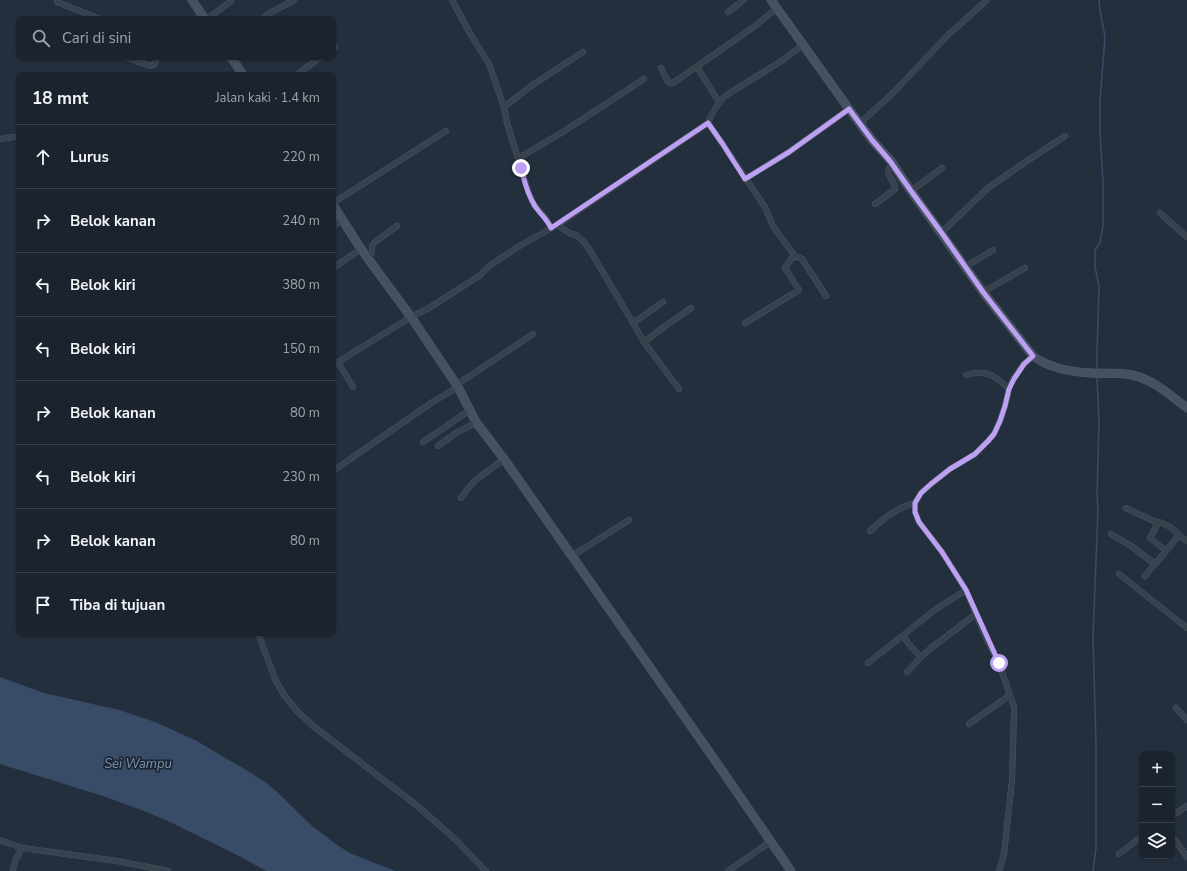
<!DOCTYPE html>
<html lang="id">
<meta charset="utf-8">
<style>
body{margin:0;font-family:"Nunito Sans",sans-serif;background:#242b36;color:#f1f3f6}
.controls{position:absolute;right:12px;bottom:12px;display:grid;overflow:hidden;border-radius:8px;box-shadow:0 1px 3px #0004}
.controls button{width:36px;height:36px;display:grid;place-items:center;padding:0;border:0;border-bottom:1px solid #39404a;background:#1b232e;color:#f1f3f6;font:20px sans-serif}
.stop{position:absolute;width:12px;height:12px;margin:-9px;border:3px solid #bca0f2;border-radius:50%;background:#fff}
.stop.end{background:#bca0f2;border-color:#fff;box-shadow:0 1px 4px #0008}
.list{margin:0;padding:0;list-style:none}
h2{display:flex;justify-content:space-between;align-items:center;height:52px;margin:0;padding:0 16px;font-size:17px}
h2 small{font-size:13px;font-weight:400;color:#a0a4aa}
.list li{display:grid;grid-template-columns:26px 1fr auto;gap:12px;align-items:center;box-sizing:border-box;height:64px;padding:0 16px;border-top:1px solid #39404a}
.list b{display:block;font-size:15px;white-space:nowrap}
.list em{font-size:13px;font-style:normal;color:#a0a4aa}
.icon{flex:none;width:22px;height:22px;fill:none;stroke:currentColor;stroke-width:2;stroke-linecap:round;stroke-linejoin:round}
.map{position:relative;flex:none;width:1187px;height:871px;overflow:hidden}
.search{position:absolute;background:#1b232e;box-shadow:0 1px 3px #0004;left:16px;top:16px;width:320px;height:44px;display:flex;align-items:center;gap:10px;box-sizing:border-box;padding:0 14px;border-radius:8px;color:#a0a4aa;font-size:15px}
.panel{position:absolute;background:#1b232e;box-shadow:0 1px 3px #0004;left:16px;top:72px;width:320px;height:564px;border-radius:8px}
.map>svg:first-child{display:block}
.water{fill:#394c67}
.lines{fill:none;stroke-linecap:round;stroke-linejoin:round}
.stream{stroke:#394c67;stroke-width:1.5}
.street-casing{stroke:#565f6c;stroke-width:6}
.secondary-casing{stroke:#565f6c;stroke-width:9}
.street{stroke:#38414e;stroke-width:5.5}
.secondary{stroke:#465061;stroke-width:8}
.route{stroke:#bca0f2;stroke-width:5}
.labels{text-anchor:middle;stroke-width:3.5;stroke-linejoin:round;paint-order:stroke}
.water-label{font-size:13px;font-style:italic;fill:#7c92b1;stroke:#1d2633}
</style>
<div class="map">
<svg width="1187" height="871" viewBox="0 0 1187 871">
<rect width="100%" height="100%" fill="#242f3e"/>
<path class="water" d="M0,677L44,693L119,710L155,722L197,741L222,756L238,765L265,782L276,791L311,825L337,845L350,853L395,871H266L241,857L170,822L144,811L103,796L0,764Z"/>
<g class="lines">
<path class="stream" d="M1097,371V351L1099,286L1095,267V250L1100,243L1103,226V182L1100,132V101L1105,37L1100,10L1099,0
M1093,871L1096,848V744L1093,636L1098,510L1097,496L1099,423L1097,377"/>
<g class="street-casing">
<path id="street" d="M452,0L471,35L489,64L504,107L507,123L528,191L534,205L545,217L551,228
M57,2L100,19
M728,12L744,0
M195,19L202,14
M207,19L231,1
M262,19L270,13L294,0
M333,48L335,47
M126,57L150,66L155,64L157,57
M697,67L719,102
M661,68L668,82L673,83L755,26L777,8
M296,75L321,57
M504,107L531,86L583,52
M708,123L722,143L765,207L773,226L780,236L795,256L802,259L826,296
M860,123L893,93L948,35L987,0
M0,139L19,136
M519,158L566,130L644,79
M745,179L789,152L849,109
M911,191L942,168
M333,203L446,131
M875,204L895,189L894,184L888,173L891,161
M1160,213L1187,237
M557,225L571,234L576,235L584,242L591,252L633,323L644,342L679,389
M333,226L343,220
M941,233L988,188L1018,167L1065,136
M367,256L372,253V246L375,242L397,226
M965,267L993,250
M333,268L361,249
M983,292L1025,268
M633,323L663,302
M745,323L799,290L785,268L794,255
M644,342L664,327L691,308
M338,362L353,387
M333,365L411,317L429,308L479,276L489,266L521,245L557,225L708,123C712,113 717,104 725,96L780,62L803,45
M966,375C986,369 995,375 1009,389
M456,385L533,334
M423,442L470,410
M438,446L456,433L470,426L476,422
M333,471L431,403L458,387
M461,498L469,487L477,479L504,459
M1126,508L1156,522L1157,525L1150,538L1166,551
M1156,522C1168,522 1177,534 1187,541
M870,531C884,518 896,508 915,503
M1111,534L1131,546L1155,564
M572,556L629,520
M1119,574L1187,628
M1145,576L1166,551L1179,535
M258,633L275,679L284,695L297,711L313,726L415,804L455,839L486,871
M903,636L911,647L921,657L907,672
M921,657L931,648L976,614
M868,663L936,609L966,590
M1176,708L1187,720
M969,724L1010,695
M1172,816L1187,806
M1172,836L1187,857
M0,840L22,848L117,861L168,871
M1119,854L1142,836
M13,869L16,859L22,848
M728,871L770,842
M999,871L1004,854L1012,780L1014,713V707L999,663L987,640L966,590L942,552L919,522L915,512V503L921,493L931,484L950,469L975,454L988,441L994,434L1000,421L1005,406L1009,389L1013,379L1024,364L1033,356"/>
</g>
<g class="secondary-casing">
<path id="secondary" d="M192,0L205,19
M771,0L849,109L872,140L891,161L911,191L941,233L983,292L1033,356C1049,368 1071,372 1091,373C1105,374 1119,372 1132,375C1154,380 1170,395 1187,408
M231,57L243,75
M333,205L361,249L411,317L458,387L476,422L504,459L719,766L791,871"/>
</g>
<use href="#street" class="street"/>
<use href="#secondary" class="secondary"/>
</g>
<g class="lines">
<path class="route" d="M521,168C524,180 527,194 535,206C540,214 547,219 551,228L708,123L722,143L745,179L789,152L849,109L872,140L890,161L911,191L941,232L983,292L1033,356L1024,364L1014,379L1009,389L1005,406L1000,421L994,434L988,441L975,454L950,469L931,484L921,493L915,503V512L919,522L942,552L966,590L999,663"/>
</g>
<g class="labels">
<g class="water-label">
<text x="138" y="768">Sei Wampu</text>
</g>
</g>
</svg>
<div class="controls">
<button>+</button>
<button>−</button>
<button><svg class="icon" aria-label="layers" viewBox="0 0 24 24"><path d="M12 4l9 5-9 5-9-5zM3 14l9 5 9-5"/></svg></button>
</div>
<div class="stop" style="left:999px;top:663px"></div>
<div class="stop end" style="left:521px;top:168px"></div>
<div class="search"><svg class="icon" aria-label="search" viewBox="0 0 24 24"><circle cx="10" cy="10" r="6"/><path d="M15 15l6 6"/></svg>Cari di sini</div>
<section class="panel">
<h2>18 mnt<small>Jalan kaki · 1.4 km</small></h2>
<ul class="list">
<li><svg class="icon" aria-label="ahead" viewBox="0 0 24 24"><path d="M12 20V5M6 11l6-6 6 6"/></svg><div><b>Lurus</b></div><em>220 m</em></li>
<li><svg class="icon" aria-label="right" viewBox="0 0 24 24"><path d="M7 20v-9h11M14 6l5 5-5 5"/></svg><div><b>Belok kanan</b></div><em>240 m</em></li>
<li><svg class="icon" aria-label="left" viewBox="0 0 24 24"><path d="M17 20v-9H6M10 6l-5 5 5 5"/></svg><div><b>Belok kiri</b></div><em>380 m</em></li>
<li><svg class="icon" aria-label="left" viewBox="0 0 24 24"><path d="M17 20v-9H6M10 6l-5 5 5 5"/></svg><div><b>Belok kiri</b></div><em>150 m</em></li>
<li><svg class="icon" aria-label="right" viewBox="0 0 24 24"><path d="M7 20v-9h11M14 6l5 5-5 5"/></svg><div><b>Belok kanan</b></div><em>80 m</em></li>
<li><svg class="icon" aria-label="left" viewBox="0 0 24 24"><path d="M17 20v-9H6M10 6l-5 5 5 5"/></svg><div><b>Belok kiri</b></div><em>230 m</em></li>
<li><svg class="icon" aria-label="right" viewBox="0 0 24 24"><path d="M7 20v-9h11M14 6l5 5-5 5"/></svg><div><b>Belok kanan</b></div><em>80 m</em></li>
<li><svg class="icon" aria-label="arrive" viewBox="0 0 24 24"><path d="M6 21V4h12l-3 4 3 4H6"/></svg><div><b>Tiba di tujuan</b></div></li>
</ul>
</section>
</div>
